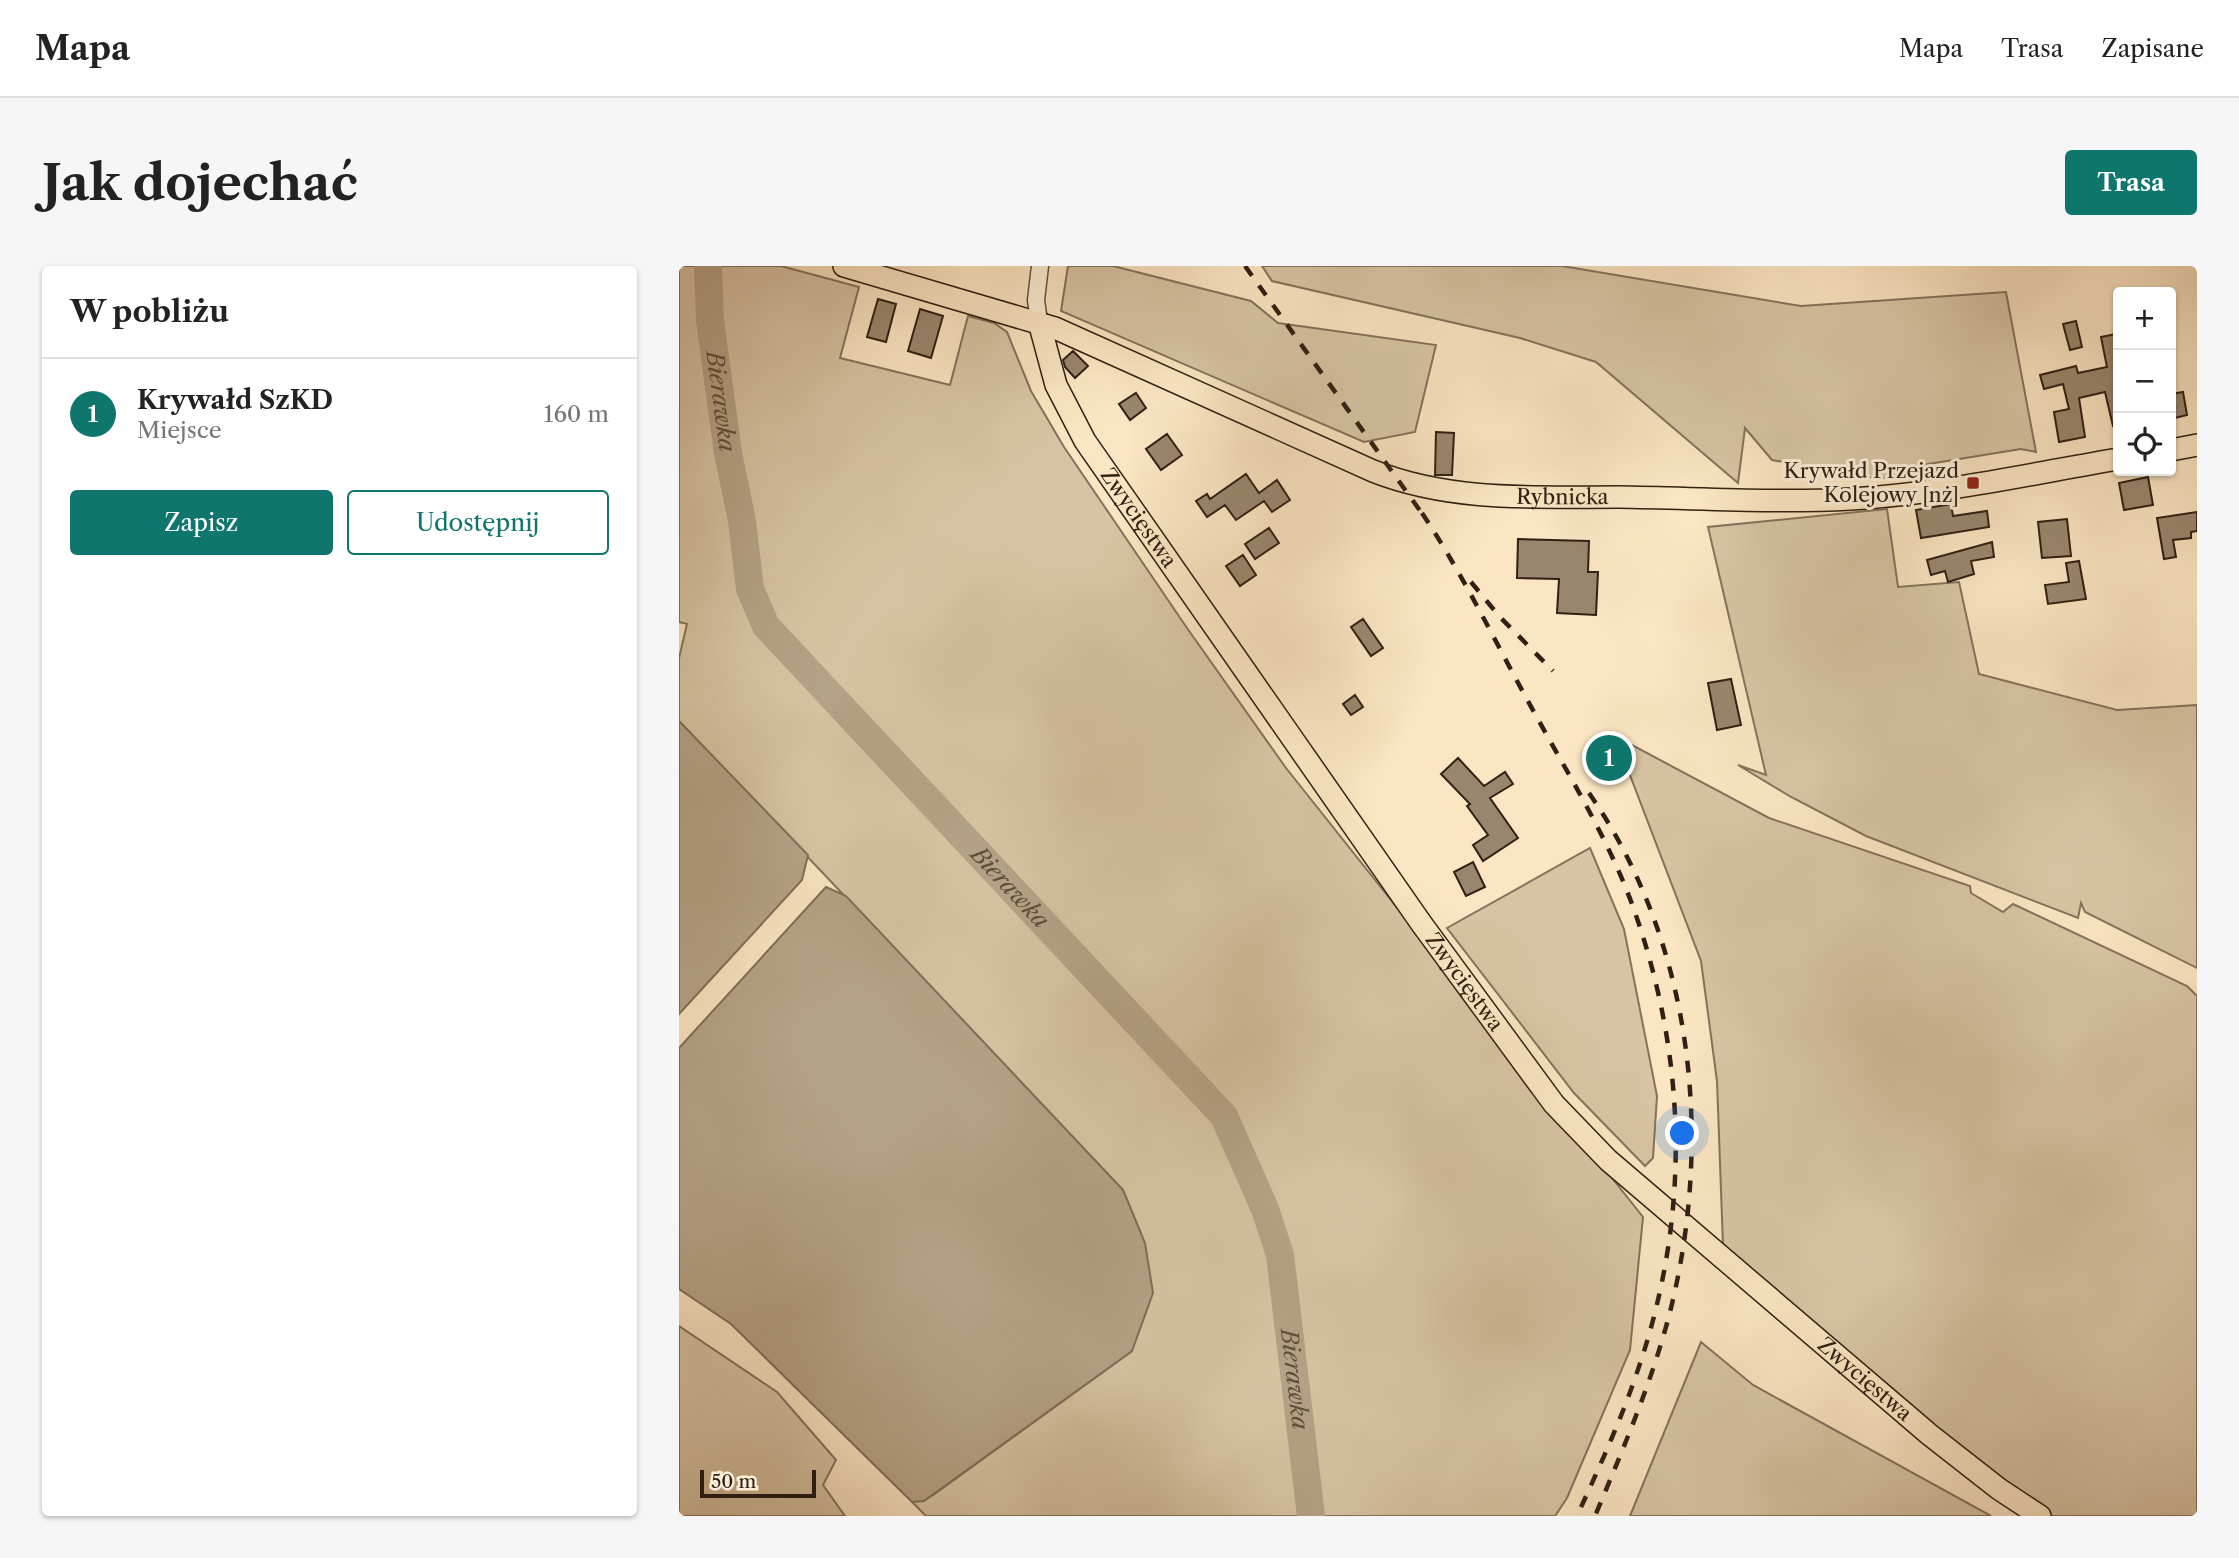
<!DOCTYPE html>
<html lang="pl">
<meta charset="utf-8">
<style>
body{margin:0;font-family:"Libre Caslon Text",serif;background:#f6f6f6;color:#222}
.controls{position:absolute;right:21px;top:21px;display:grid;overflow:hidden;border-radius:7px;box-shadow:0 2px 5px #0004}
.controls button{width:63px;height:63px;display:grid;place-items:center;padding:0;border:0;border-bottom:2px solid #e0e0e0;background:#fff;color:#222;font:35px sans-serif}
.scale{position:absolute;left:21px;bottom:18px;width:116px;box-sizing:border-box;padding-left:7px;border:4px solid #302014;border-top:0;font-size:19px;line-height:24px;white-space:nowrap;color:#302014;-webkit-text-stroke:5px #fceed7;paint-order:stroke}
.you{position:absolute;left:1004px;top:868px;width:24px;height:24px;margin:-18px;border:5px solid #fff;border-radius:50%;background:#1a73e8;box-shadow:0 0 0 10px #1a73e833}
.badge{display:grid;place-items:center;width:46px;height:46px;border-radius:50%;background:#0f766e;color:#fff;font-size:23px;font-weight:700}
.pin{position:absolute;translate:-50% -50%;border:4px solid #fff;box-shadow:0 2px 7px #0006}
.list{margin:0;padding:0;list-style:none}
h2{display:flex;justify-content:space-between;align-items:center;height:91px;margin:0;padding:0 28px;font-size:30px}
h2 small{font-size:23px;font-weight:400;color:#767676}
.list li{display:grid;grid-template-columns:46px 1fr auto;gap:21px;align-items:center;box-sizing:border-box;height:112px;padding:0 28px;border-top:2px solid #e0e0e0}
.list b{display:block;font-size:26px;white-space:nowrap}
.list p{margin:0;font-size:23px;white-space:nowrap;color:#767676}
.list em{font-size:23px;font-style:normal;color:#767676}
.actions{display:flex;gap:14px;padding:21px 28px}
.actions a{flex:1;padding:16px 0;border:2px solid #0f766e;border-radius:7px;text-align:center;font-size:24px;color:#0f766e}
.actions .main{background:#0f766e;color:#fff}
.icon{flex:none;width:38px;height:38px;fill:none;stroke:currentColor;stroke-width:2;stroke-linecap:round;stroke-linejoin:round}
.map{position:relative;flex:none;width:1518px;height:1250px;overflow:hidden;border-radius:7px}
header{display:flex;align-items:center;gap:42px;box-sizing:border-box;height:98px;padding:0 35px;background:#fff;border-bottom:2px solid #e0e0e0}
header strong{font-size:33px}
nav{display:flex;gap:38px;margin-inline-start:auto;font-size:24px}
.intro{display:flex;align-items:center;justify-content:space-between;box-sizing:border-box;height:168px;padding:0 42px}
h1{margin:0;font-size:49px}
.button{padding:18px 32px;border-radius:7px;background:#0f766e;color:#fff;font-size:24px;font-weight:700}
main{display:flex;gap:42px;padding:0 42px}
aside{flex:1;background:#fff;border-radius:7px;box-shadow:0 2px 5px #0004}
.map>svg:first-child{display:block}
.green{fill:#d8c4a4;stroke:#84725c;stroke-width:2}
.water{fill:#b6a287;stroke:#806e59;stroke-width:2}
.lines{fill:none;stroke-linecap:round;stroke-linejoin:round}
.river{stroke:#b6a287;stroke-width:28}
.building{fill:#9a866e;stroke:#302014;stroke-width:2}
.minor-casing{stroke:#635140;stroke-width:19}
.major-casing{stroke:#302014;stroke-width:24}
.minor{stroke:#fceed7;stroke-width:16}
.major{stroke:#fbe5c2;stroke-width:21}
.rail{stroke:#302014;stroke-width:4.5;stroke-dasharray:12 12;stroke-linecap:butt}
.poi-dot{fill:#8f2418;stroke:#fceed7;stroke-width:2.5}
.labels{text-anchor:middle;stroke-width:6;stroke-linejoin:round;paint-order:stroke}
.poi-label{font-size:21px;fill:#302014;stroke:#fceed7;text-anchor:end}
.street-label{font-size:21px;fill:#302014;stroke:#fceed7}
.water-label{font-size:23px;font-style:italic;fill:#5f4e3c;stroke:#fceed7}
</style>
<header>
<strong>Mapa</strong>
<nav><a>Mapa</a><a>Trasa</a><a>Zapisane</a></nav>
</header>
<div class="intro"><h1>Jak dojechać</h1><a class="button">Trasa</a></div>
<main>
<aside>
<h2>W pobliżu<small></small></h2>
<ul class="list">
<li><span class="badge">1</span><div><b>Krywałd SzKD</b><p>Miejsce</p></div><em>160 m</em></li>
</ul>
<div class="actions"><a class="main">Zapisz</a><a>Udostępnij</a></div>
</aside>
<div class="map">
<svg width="1518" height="1250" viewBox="0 0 1518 1250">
<rect width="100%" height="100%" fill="#fbe5c2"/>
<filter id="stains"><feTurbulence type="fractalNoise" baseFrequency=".00286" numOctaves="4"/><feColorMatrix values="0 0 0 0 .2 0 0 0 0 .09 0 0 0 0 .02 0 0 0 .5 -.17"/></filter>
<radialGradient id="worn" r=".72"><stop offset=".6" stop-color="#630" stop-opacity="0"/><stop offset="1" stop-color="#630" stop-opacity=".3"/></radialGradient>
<path class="green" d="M0,0H102L180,21L161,92L271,119L289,50L315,57L328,66L352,125L385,181L508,362L607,502L964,951L951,1084L888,1232L876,1250H247L233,1236L254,1229L453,1085L462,968L444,924L0,455V392L8,358L0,356Z
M389,0H434L572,35L599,57L757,79L736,166L685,176L382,45Z
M583,0H883L1122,40L1327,26L1357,186L1342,183L1243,199L1202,213L1093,194L1066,162L1059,217L917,96L841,72L593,15Z
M1208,243L1219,321L1280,316L1300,408L1438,444L1518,439V702L1406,646L1402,637L1399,652L1187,570L1112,531L1059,499L1087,509L1029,261Z
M936,470L1090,552L1291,620L1292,627L1324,646L1334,638L1508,720L1518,730V1250H1374L1358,1241L1206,1122L1044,979L1038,815L1022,695Z
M911,582L945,663L978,830L974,892L966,900L895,827L768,662Z
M0,1060L98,1126L157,1194L144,1219L166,1250H0Z
M1022,1076L1074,1119L1312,1250H951Z"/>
<path class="water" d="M0,455L129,589L123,614L0,748Z
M147,621L167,630L444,924L466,977L474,1027L453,1085L245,1235L233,1236L52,1058L0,1023V782Z"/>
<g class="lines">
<path class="river" id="s1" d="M29,0L31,55L49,187L63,255L71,323L87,360L545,850L586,943L601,989L632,1250"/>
</g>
<path class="building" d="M199,33L217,38L207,76L188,71Z
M241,43L264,50L252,92L229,85Z
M1397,55L1403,81L1391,84L1384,58Z
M1437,68L1439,82V159L1434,160L1426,126L1400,132L1406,171L1380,176L1375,146L1390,143L1384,118L1365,123L1361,109L1397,100L1399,107L1428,101L1422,71Z
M394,85L409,100L396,112L386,101L384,94Z
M1504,126L1508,149L1492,153V128Z
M457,127L467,142L451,154L440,138Z
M757,166L775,167L773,209H756Z
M488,168L503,189L482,204L467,183Z
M567,208L580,227L598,214L611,234L593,246L585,235L557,254L546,239L528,251L517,235L528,228L531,233Z
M1469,211L1474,239L1445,244L1440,217Z
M1272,238L1274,250L1308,245L1310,261L1242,272L1237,244Z
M1518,246V265L1512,266V272L1494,274L1497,291L1485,293L1478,252Z
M1388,253L1392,290L1363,292L1359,256Z
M590,262L600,277L576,293L566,278Z
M839,273L910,275L909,306H919L917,349L878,347L880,313L838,312Z
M1313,276L1315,291L1292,295L1295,308L1269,316L1266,305L1252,309L1248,294Z
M564,289L577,309L561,320L547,300Z
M1400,295L1407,333L1369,338L1366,319L1390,316L1387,297Z
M684,353L704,382L692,390L672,361Z
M1052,413L1062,459L1038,464L1029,417Z
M676,429L684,441L672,449L664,438Z
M930,480L942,496L931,504L919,488Z
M779,492L805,520L826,506L834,518L811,532L839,572L804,595L794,579L809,569L788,540L791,538L762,508Z
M794,596L806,621L787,630L775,606Z"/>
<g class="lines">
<g class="minor-casing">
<path id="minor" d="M360,56L357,34L361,0"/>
</g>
<g class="major-casing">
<g id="major">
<path id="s2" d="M165,0L376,62L694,205C772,236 857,231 939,231C1017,232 1095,237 1172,233C1262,228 1351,208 1439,193"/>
<path id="s3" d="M360,56L377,119L406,175L742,657L875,838L929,894L1251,1169L1320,1223L1361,1250"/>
<path d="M1492,184L1518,179"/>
</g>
</g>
<use href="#minor" class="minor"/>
<use href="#major" class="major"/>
<path class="rail" d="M566,0L747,253
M743,247C787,313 821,386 860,455C893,515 929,573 953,638C1010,796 1012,957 955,1115C939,1161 918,1206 898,1250
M792,316L820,350L874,405
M910,527C1014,677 1035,871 991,1046C973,1116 944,1183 916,1250"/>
</g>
<rect class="poi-dot" x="1287" y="210" width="14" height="14" rx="3.5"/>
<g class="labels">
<g class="poi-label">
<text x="1280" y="212">Krywałd Przejazd<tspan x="1280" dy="24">Kolejowy [nż]</tspan></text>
</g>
<g class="street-label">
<text dy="7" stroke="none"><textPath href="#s2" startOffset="761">Rybnicka</textPath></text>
<text dy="7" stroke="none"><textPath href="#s3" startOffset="222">Zwycięstwa</textPath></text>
<text dy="7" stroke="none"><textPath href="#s3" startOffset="789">Zwycięstwa</textPath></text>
<text dy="7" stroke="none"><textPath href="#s3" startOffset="1356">Zwycięstwa</textPath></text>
</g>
<g class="water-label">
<text dy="8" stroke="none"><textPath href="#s1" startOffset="136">Bierawka</textPath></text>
<text dy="8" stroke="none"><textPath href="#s1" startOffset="724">Bierawka</textPath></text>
<text dy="8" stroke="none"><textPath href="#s1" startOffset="1312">Bierawka</textPath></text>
</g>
</g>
<rect width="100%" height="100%" filter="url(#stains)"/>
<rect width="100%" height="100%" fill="url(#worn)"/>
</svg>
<div class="controls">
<button>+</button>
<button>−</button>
<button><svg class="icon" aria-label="locate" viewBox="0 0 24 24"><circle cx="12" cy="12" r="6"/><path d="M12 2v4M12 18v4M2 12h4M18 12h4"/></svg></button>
</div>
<div class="scale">50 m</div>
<div class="you"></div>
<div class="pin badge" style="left:930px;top:492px">1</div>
</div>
</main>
